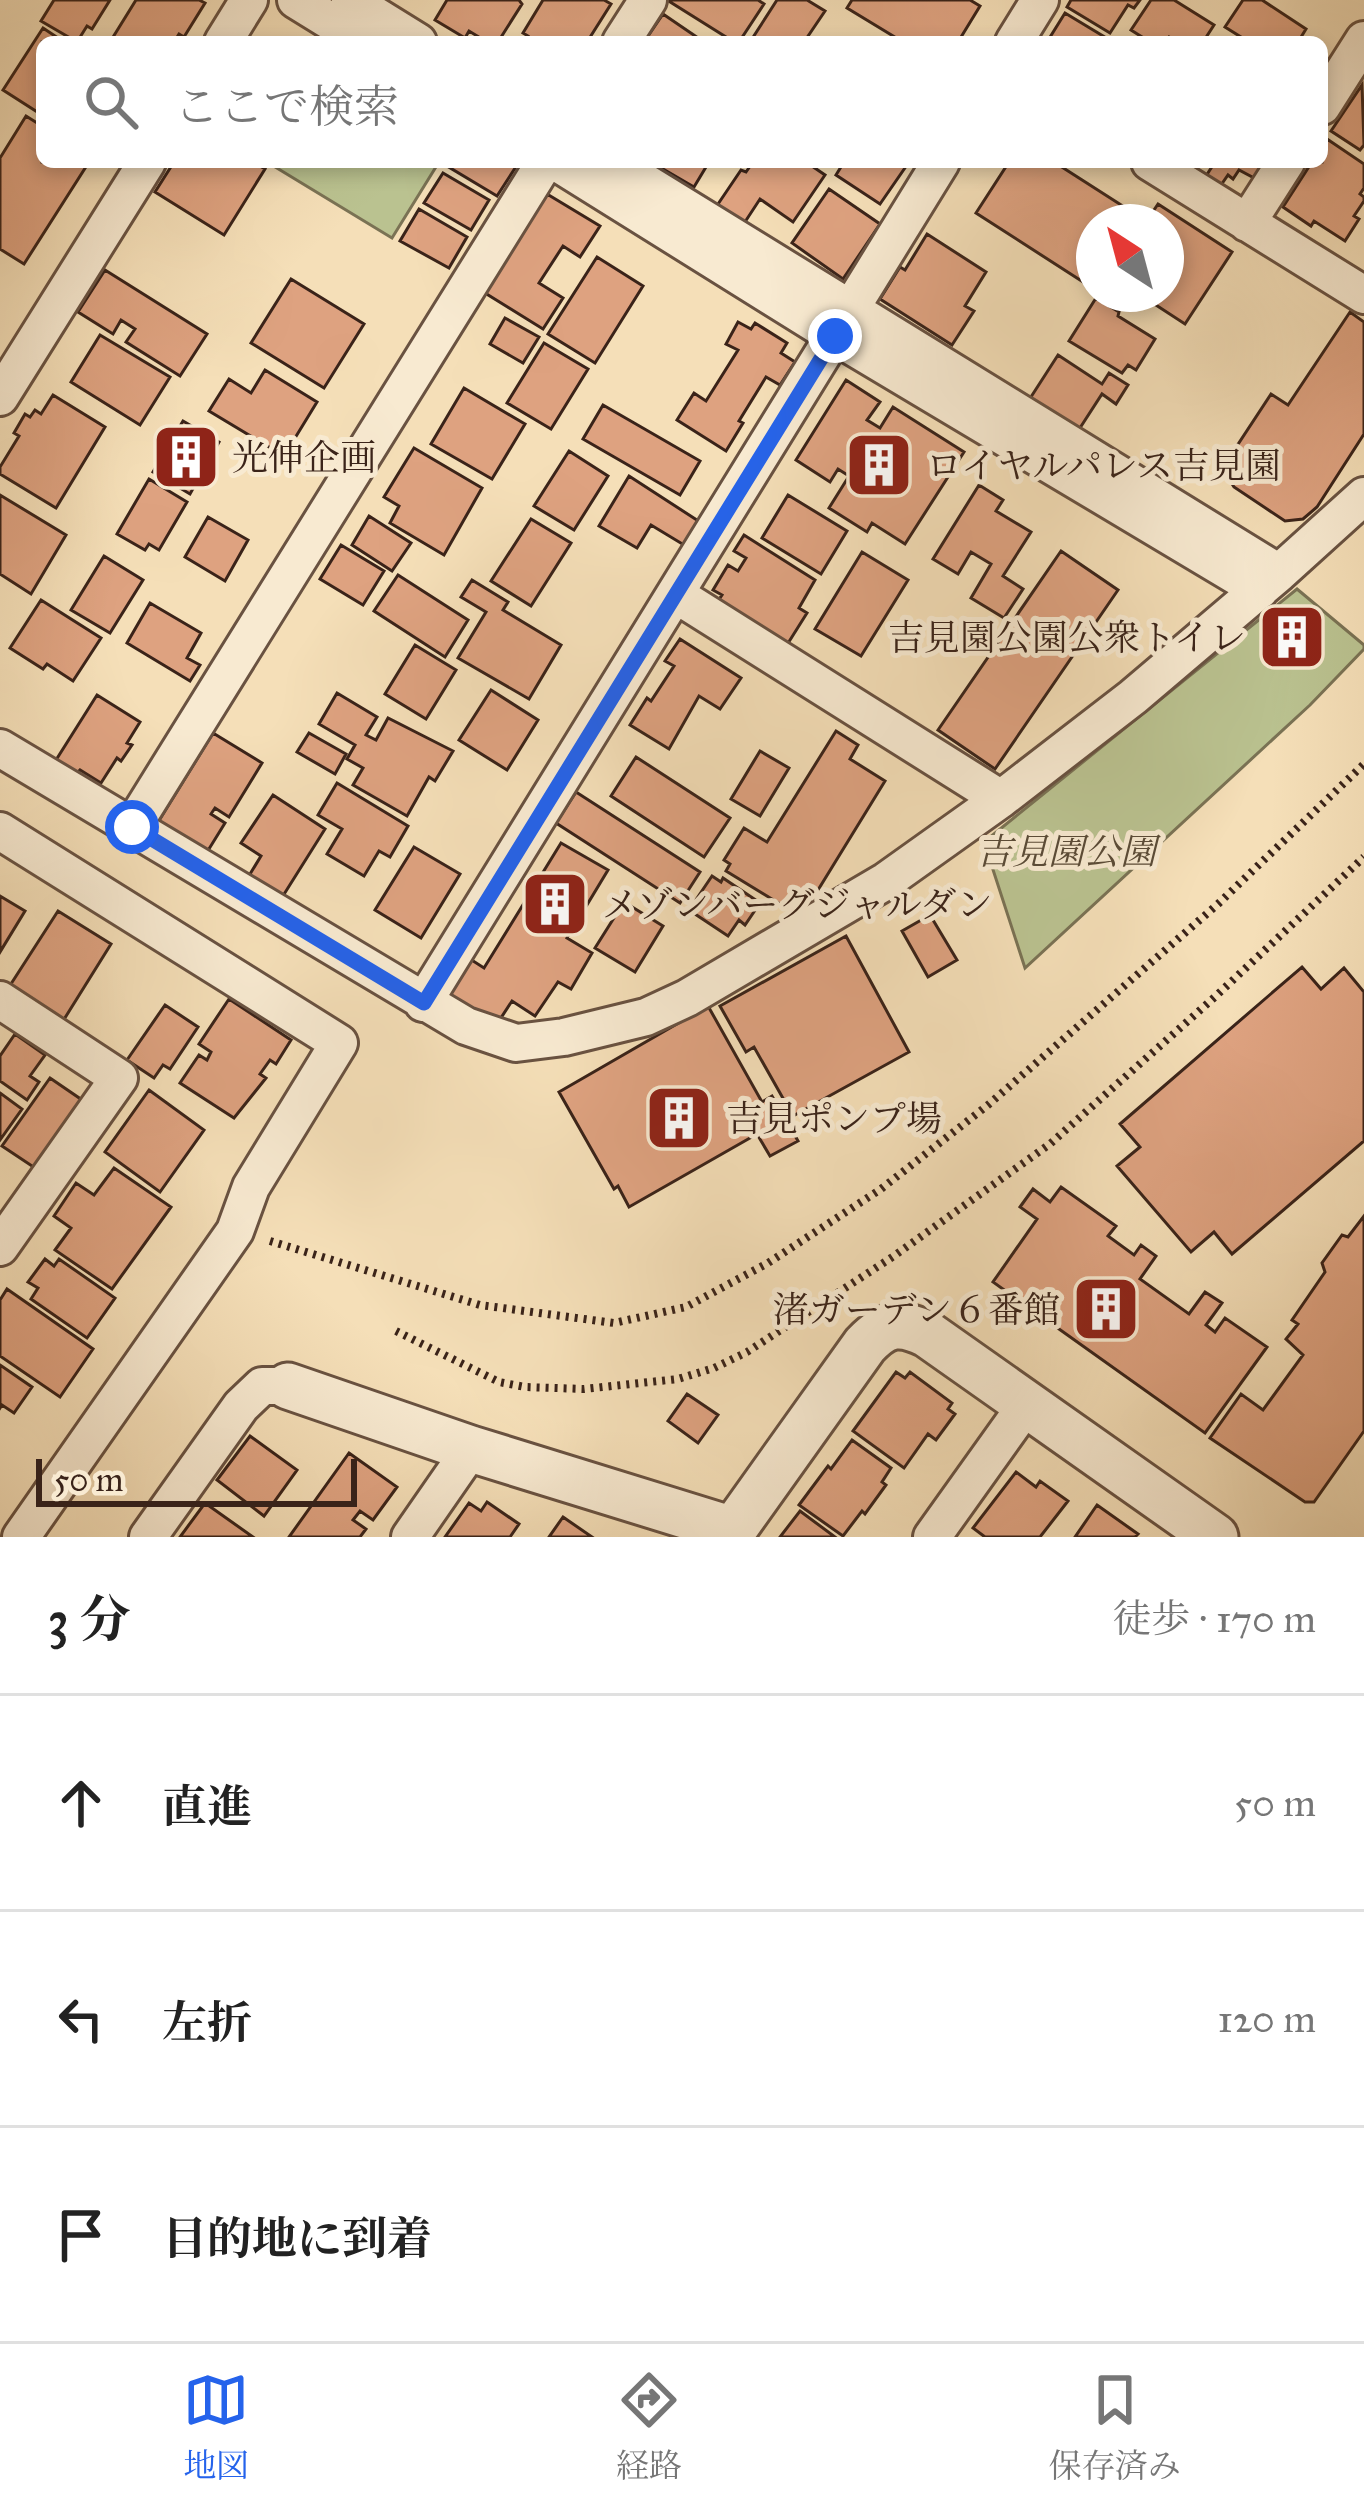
<!DOCTYPE html>
<html lang="ja">
<meta charset="utf-8">
<style>
body{margin:0;font-family:"IM FELL Great Primer","Noto Serif JP",serif;background:#f6f6f6;color:#222}
.compass{position:absolute;left:1076px;top:204px;width:108px;height:108px;border-radius:50%;background:#fff;box-shadow:0 6px 18px #0003;rotate:324deg}
.scale{position:absolute;left:36px;bottom:30px;width:321px;box-sizing:border-box;padding-left:12px;border:6px solid #3a2319;border-top:0;font-size:33px;line-height:42px;white-space:nowrap;color:#3a2319;-webkit-text-stroke:9px #f8ead1;paint-order:stroke}
.stop{position:absolute;width:36px;height:36px;margin:-27px;border:9px solid #2563eb;border-radius:50%;background:#fff}
.stop.end{background:#2563eb;border-color:#fff;box-shadow:0 3px 12px #0008}
.list{margin:0;padding:0;list-style:none}
h2{display:flex;justify-content:space-between;align-items:center;height:156px;margin:0;padding:0 48px;font-size:51px}
h2 small{font-size:39px;font-weight:400;color:#767676}
.list li{display:grid;grid-template-columns:78px 1fr auto;gap:36px;align-items:center;box-sizing:border-box;height:216px;padding:0 48px;border-top:3px solid #e0e0e0}
.list b{display:block;font-size:45px;white-space:nowrap}
.list em{font-size:39px;font-style:normal;color:#767676}
.icon{flex:none;width:66px;height:66px;fill:none;stroke:currentColor;stroke-width:2;stroke-linecap:round;stroke-linejoin:round}
.map{position:relative;flex:none;width:1364px;height:1537px;overflow:hidden}
.search{position:absolute;background:#fff;box-shadow:0 6px 18px #0003;left:36px;right:36px;top:36px;height:132px;display:flex;align-items:center;gap:30px;box-sizing:border-box;padding:0 42px;border-radius:18px;color:#767676;font-size:45px}
.sheet{height:804px;background:#fff}
nav{display:flex;justify-content:space-around;align-items:center;box-sizing:border-box;height:168px;border-top:3px solid #e0e0e0;background:#fff;font-size:33px;color:#767676}
nav a{display:grid;justify-items:center;gap:6px}
nav .on{color:#2563eb}
.map>svg:first-child{display:block}
.green{fill:#bac290;stroke:#7a7254;stroke-width:3}
.building{fill:#dea280;stroke:#3a2319;stroke-width:3}
.lines{fill:none;stroke-linecap:round;stroke-linejoin:round}
.minor-casing{stroke:#695241;stroke-width:42}
.tertiary-casing{stroke:#695241;stroke-width:51}
.path{stroke:#3a2319;stroke-width:8;stroke-dasharray:3 6;stroke-linecap:butt}
.minor{stroke:#f8ead1;stroke-width:36}
.tertiary{stroke:#f8ead1;stroke-width:45}
.route{stroke:#2563eb;stroke-width:15}
.labels{text-anchor:middle;stroke-width:10;stroke-linejoin:round;paint-order:stroke}
.poi-label{font-size:36px;fill:#3a2319;stroke:#f8ead1;text-anchor:start}
.park-label{font-size:36px;font-style:italic;fill:#5a4b37;stroke:#f8ead1}
</style>
<div class="map">
<svg width="1364" height="1537" viewBox="0 0 1364 1537">
<rect width="100%" height="100%" fill="#f5dfb8"/>
<filter id="stains"><feTurbulence type="fractalNoise" baseFrequency=".00167" numOctaves="4"/><feColorMatrix values="0 0 0 0 .2 0 0 0 0 .09 0 0 0 0 .02 0 0 0 .5 -.17"/></filter>
<radialGradient id="worn" r=".72"><stop offset=".6" stop-color="#630" stop-opacity="0"/><stop offset="1" stop-color="#630" stop-opacity=".3"/></radialGradient>
<path class="green" d="M267,162H439L392,238Z
M1297,589L1364,645V649L1310,705L1025,968L984,842Z"/>
<path class="building" d="M54,0H110L92,29L87,26L77,42L41,21Z
M136,0H199L205,3L184,37L179,34L174,42H110Z
M447,0H519L522,4L498,42H487L469,31L465,38L435,20Z
M543,0H604L611,4L587,42H525L528,36L523,33Z
M667,0H758L764,4L739,42H734Z
M777,0H807L825,11L804,42H750Z
M852,0H970L980,6L958,42H903L847,8Z
M1071,0H1140L1134,8L1128,5L1110,33L1067,7Z
M1151,0H1174L1214,25L1203,42H1177L1169,37L1165,42H1150L1131,30Z
M1243,0H1262L1306,29L1298,42H1249L1225,27Z
M1065,13L1113,42H1047Z
M663,14L704,42H644Z
M43,28L64,42H42V115L3,90Z
M1362,85L1364,145L1360,150L1331,131Z
M26,116L42,126V162H89L24,264L0,249V158Z
M1327,139L1364,164V188L1360,194L1364,197V201L1354,216L1359,219L1345,241L1314,221L1311,226L1283,207L1312,162H1322V147Z
M174,162H253L265,169L224,235L155,192Z
M450,162H519L497,196L447,166Z
M651,162H709L694,187Z
M753,162H806L825,175L793,222L760,199L743,225L716,207L741,170L746,172Z
M844,162H909L880,204L836,175Z
M1009,162H1054L1143,219L1140,222H1094V289L976,213Z
M1215,162H1266L1256,179L1239,170L1233,179L1228,175L1221,185L1206,176Z
M443,173L489,200L471,230L424,203Z
M829,189L880,224L843,279L792,243Z
M547,194L600,226L580,257L563,246L539,283L563,298L543,329L485,293Z
M1158,204L1232,252L1185,324L1139,294H1166V222H1146Z
M419,209L467,237L449,268L400,241Z
M927,234L986,272L965,306L974,311L952,345L880,299L900,267L905,270Z
M597,257L643,286L595,363L548,334Z
M105,270L207,334L180,376L126,342L135,329L121,320L113,334L78,312Z
M291,279L364,324L324,388L251,343Z
M1096,298L1119,312L1118,316L1155,339L1136,370L1128,365L1122,373L1069,341Z
M1350,312L1364,322V434L1317,507L1303,519L1285,521L1234,487L1227,476L1233,464L1229,458L1271,394L1288,405Z
M505,318L539,337L523,363L490,344Z
M738,322L751,329L755,323L787,343L781,353L795,362L780,385L766,377L739,421L743,423L726,451L677,420L694,393L706,401L738,350L726,344Z
M100,335L170,377L140,425L71,382Z
M544,343L588,369L551,429L507,403Z
M1058,355L1102,384L1109,373L1128,385L1116,404L1102,394L1078,431L1029,400Z
M265,370L317,402L284,456L209,411L229,379L251,393Z
M846,380L880,402L867,420L880,428L893,407L964,452L905,544L872,523L867,532L829,508L849,476L838,469L830,482L796,460Z
M464,388L525,424L492,479L431,444Z
M53,395L105,427L56,508L0,474V467L19,436L14,433L25,414L30,417L35,410L41,414Z
M603,405L700,461L680,495L583,439Z
M183,421L219,442L190,494L153,472Z
M414,448L482,488L444,555L390,523L399,506L384,497Z
M569,451L608,476L574,530L534,506Z
M629,476L703,524L689,548L651,525L637,548L599,526Z
M149,479L187,502L159,550L149,544L145,550L117,534Z
M979,485L1003,500L996,511L1031,532L1003,576L1023,589L1004,618L971,598L991,564L971,552L958,574L933,559Z
M0,495L66,535L31,594L0,574Z
M788,495L847,531L821,574L762,538Z
M369,516L411,543L392,571L352,545Z
M208,517L248,540L225,581L185,557Z
M531,519L571,543L531,606L491,581Z
M744,535L815,580L799,608L807,613L785,648L716,604L722,595L713,590L728,565L738,571L746,558L734,551Z
M341,545L384,571L363,605L320,579Z
M1061,551L1118,590L995,769L938,730Z
M862,552L908,580L861,656L815,629Z
M104,556L143,580L110,633L71,610Z
M398,575L468,620L445,657L374,611Z
M472,580L508,602L503,610L561,645L529,699L458,658L486,612L461,597Z
M41,600L101,638L73,681L47,664L43,669L10,648Z
M150,603L201,633L187,658L200,665L190,681L127,643Z
M1292,621L1308,641L1292,653L1276,633Z
M680,639L741,678L720,709L699,696L669,749L630,725L647,698L651,701L674,666L665,661Z
M415,645L456,670L426,719L385,694Z
M491,690L538,720L507,770L459,740Z
M337,693L377,717L366,735L376,740L388,718L453,751L435,781L429,777L407,816L353,785L363,768L347,759L355,745L319,724Z
M97,695L140,722L127,743L132,745L121,761L117,758L101,783L80,770L77,773L56,760Z
M836,731L858,745L850,759L885,781L810,903L806,901L798,915L726,871L730,864L724,860L744,828L767,842Z
M213,733L262,763L229,817L215,808L211,814L225,823L204,857L155,827Z
M309,733L346,754L335,774L297,752Z
M760,751L789,768L760,816L731,799Z
M636,757L730,818L704,857L611,796Z
M337,783L408,826L390,857L379,851L364,876L327,854L342,829L318,815Z
M576,792L700,872L680,903L556,823Z
M273,795L325,829L281,899L247,879L261,856L241,843Z
M561,843L608,870L567,938L592,953L571,989L558,982L535,1016L512,1001L495,1027L443,994L467,957L484,968Z
M414,847L460,874L421,938L375,910Z
M712,876L721,882L723,878L760,903L745,925L739,920L728,936L689,910Z
M0,896L25,911L0,952Z
M624,902L663,926L635,972L595,948Z
M58,911L111,944L63,1021L9,987Z
M930,915L957,960L928,977L902,931Z
M846,936L909,1052L793,1116L754,1047L746,1052L720,1006Z
M1302,967L1321,989L1344,968L1364,992V1141L1232,1254L1214,1232L1191,1252L1117,1166L1140,1147L1120,1124Z
M229,999L291,1040L276,1064L270,1060L260,1074L266,1078L234,1118L180,1083L199,1055L207,1060L211,1052L199,1044Z
M165,1005L198,1027L170,1069L163,1065L154,1078L127,1060Z
M708,1006L762,1102L772,1096L798,1141L770,1156L757,1134L629,1207L618,1186L614,1189L559,1092Z
M15,1034L45,1055L30,1076L39,1082L27,1100L0,1081V1056Z
M50,1078L85,1102L38,1170L2,1146Z
M149,1090L204,1130L160,1192L105,1152Z
M0,1093L22,1109L0,1140Z
M114,1168L171,1207L112,1289L55,1250L71,1228L54,1216L76,1183L94,1195Z
M1061,1187L1116,1226L1108,1236L1134,1255L1141,1245L1156,1256L1140,1279L1189,1314L1205,1292L1222,1303L1206,1325L1215,1332L1225,1318L1267,1347L1205,1433L993,1282L1037,1219L1020,1207L1033,1189L1050,1202Z
M1364,1216V1431L1314,1502H1305L1210,1438L1241,1394L1263,1410L1303,1355L1286,1339L1298,1324L1292,1320L1325,1272L1322,1263L1342,1235L1348,1237Z
M45,1259L54,1266L59,1259L115,1298L87,1338L31,1299L38,1288L28,1282Z
M7,1289L93,1349L60,1397L0,1356V1300Z
M0,1365L32,1387L14,1413L2,1405L0,1408Z
M896,1372L905,1378L910,1372L952,1403L948,1409L955,1414L936,1440L928,1434L904,1468L853,1431Z
M687,1394L718,1415L698,1443L668,1421Z
M250,1436L297,1470L264,1516L217,1480Z
M852,1440L891,1468L882,1482L886,1485L865,1514L862,1511L843,1536L799,1505L828,1466L831,1469Z
M349,1453L397,1487L373,1520L360,1511L353,1520L366,1529L360,1537H289Z
M1016,1472L1036,1487L1040,1481L1068,1501L1040,1537H985L973,1528Z
M487,1502L519,1524L510,1537H445L469,1503L481,1511Z
M205,1503L253,1537H180Z
M1097,1505L1138,1534L1135,1537H1075Z
M800,1511L835,1537H780Z
M563,1517L592,1537H549Z"/>
<g class="lines">
<g class="minor-casing">
<path id="minor" d="M296,0L364,42
M350,0L418,42
M223,42L249,0
M621,42L648,0
M1014,42L1040,0
M1322,106L1364,40
M556,162L835,336L1260,590
M612,162L1279,573
M1150,162L1364,295
M1247,223L1286,162
M0,397L147,162
M675,594L1001,799
M0,748L466,1026L516,1043L564,1037L646,1017L687,998L886,881L1001,799L1133,697L1279,573L1364,496
M132,827L545,162
M0,831L339,1043L251,1187L235,1231L21,1537
M0,1000L119,1078L0,1247
M423,1003L941,162
M148,1537L241,1406L262,1386H288
M410,1537L471,1449
M932,1537L1027,1404"/>
</g>
<g class="tertiary-casing">
<path id="tertiary" d="M288,1386L471,1449L733,1530L865,1345C886,1323 899,1321 927,1334L1215,1537"/>
</g>
<path class="path" d="M270,1241L480,1305L614,1323L686,1307L768,1263L881,1189L988,1105L1218,904L1364,764
M396,1331L499,1382L525,1387L584,1389L678,1379L714,1368L747,1352L894,1256L1050,1144L1217,995L1364,857"/>
<use href="#minor" class="minor"/>
<use href="#tertiary" class="tertiary"/>
</g>
<g class="lines">
<path class="route" d="M132,827L424,1003L835,336"/>
</g>
<defs>
<g id="building-square" transform="scale(3.45)"><rect x="-9" y="-9" width="18" height="18" rx="4" fill="#8f2418" stroke="#f8ead1"/><path d="M-4-6H4V6H1V3H-1V6H-4ZM-2.5-4.3h1.7v1.8h-1.7ZM.8-4.3h1.7v1.8H.8ZM-2.5-1h1.7V.8h-1.7ZM.8-1h1.7V.8H.8Z" fill="#fff"/></g>
</defs>
<g fill-rule="evenodd">
<use href="#building-square" x="186" y="457"/>
<use href="#building-square" x="879" y="465"/>
<use href="#building-square" x="1292" y="637"/>
<use href="#building-square" x="555" y="904"/>
<use href="#building-square" x="679" y="1118"/>
<use href="#building-square" x="1106" y="1309"/>
</g>
<g class="labels">
<g class="poi-label">
<text x="232" y="470">光伸企画</text>
<text x="926" y="478">ロイヤルパレス吉見園</text>
<text x="1246" y="650" text-anchor="end">吉見園公園公衆トイレ</text>
<text x="602" y="917">メゾンバーグジャルダン</text>
<text x="726" y="1131">吉見ポンプ場</text>
<text x="1060" y="1322" text-anchor="end">渚ガーデン６番館</text>
</g>
<g class="park-label">
<text x="1066" y="864">吉見園公園</text>
</g>
</g>
<rect width="100%" height="100%" filter="url(#stains)"/>
<rect width="100%" height="100%" fill="url(#worn)"/>
</svg>
<svg class="compass" viewBox="-18 -18 36 36"><path d="M0-13l5 13h-10z" fill="#e53935"/><path d="M0 13l5-13h-10z" fill="#767676"/></svg>
<div class="scale">50 m</div>
<div class="stop" style="left:132px;top:827px"></div>
<div class="stop end" style="left:835px;top:336px"></div>
<div class="search"><svg class="icon" aria-label="search" viewBox="0 0 24 24"><circle cx="10" cy="10" r="6"/><path d="M15 15l6 6"/></svg>ここで検索</div>
</div>
<section class="sheet">
<h2>3 分<small>徒歩 · 170 m</small></h2>
<ul class="list">
<li><svg class="icon" aria-label="ahead" viewBox="0 0 24 24"><path d="M12 20V5M6 11l6-6 6 6"/></svg><div><b>直進</b></div><em>50 m</em></li>
<li><svg class="icon" aria-label="left" viewBox="0 0 24 24"><path d="M17 20v-9H6M10 6l-5 5 5 5"/></svg><div><b>左折</b></div><em>120 m</em></li>
<li><svg class="icon" aria-label="arrive" viewBox="0 0 24 24"><path d="M6 21V4h12l-3 4 3 4H6"/></svg><div><b>目的地に到着</b></div></li>
</ul>
</section>
<nav>
<a class="on"><svg class="icon" aria-label="map" viewBox="0 0 24 24"><path d="M3 6l6-2 6 2 6-2v14l-6 2-6-2-6 2zM9 4v14M15 6v14"/></svg>地図</a>
<a><svg class="icon" aria-label="directions" viewBox="0 0 24 24"><path d="M12 3l9 9-9 9-9-9zM9 14v-3h6M13 9l2 2-2 2"/></svg>経路</a>
<a><svg class="icon" aria-label="saved" viewBox="0 0 24 24"><path d="M7 4h10v16l-5-4-5 4z"/></svg>保存済み</a>
</nav>
